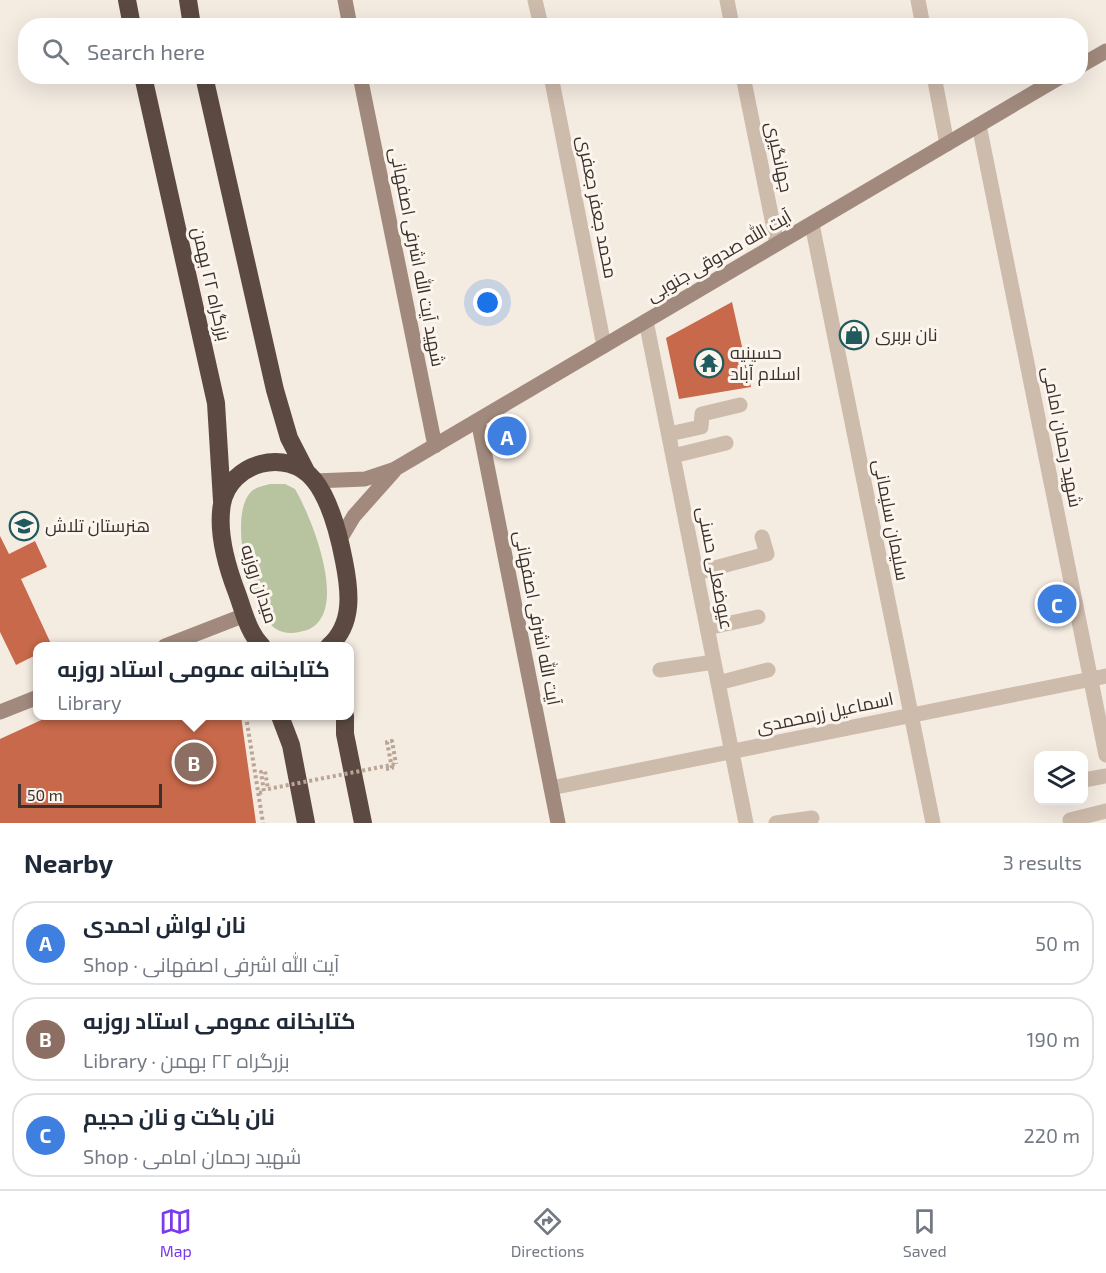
<!DOCTYPE html>
<meta charset="utf-8">
<style>
body{margin:0;font-family:"Exo 2",Cairo,sans-serif;background:#f6f6f7;color:#1f2937}
.controls{position:absolute;right:18px;bottom:18px;display:grid;overflow:hidden;border-radius:12px;box-shadow:0 6px 24px #0002}
.controls button{width:54px;height:54px;display:grid;place-items:center;padding:0;border:0;border-bottom:2px solid #e0e1e3;background:#fff;color:#1f2937;font:30px sans-serif}
.scale{position:absolute;left:18px;bottom:15px;width:144px;box-sizing:border-box;padding-left:6px;border:3px solid #3b302b;border-top:0;font-size:16px;line-height:21px;white-space:nowrap;color:#3b302b;-webkit-text-stroke:4px #fbf5ee;paint-order:stroke}
.you{position:absolute;left:488px;top:303px;width:21px;height:21px;margin:-15px;border:4px solid #fff;border-radius:50%;background:#1a73e8;box-shadow:0 0 0 9px #1a73e833}
.badge{display:grid;place-items:center;width:39px;height:39px;border-radius:50%;background:#7c3aed;color:#fff;font-size:20px;font-weight:700}
.pin{position:absolute;translate:-50% -50%;border:3px solid #fff;box-shadow:0 2px 6px #0006}
.popup{position:absolute;left:33px;top:642px;width:321px;height:78px;box-sizing:border-box;display:grid;place-content:center;border-radius:12px;background:#fff;filter:drop-shadow(0 2px 4px #0005);font-size:20px;white-space:nowrap;color:#747a83}
.popup b{font-size:22px;color:#1f2937}
.popup::after{content:'';position:absolute;left:50%;top:100%;margin-left:-12px;border:12px solid transparent;border-top-color:#fff}
.list{margin:0;padding:0;list-style:none}
h2{display:flex;justify-content:space-between;align-items:center;height:78px;margin:0;padding:0 24px;font-size:26px}
h2 small{font-size:20px;font-weight:400;color:#747a83}
.list li{display:grid;grid-template-columns:39px 1fr auto;gap:18px;align-items:center;box-sizing:border-box;height:84px;margin:0 12px 12px;padding:0 12px;border:2px solid #e0e1e3;border-radius:24px}
.list b{display:block;font-size:22px;white-space:nowrap}
.list p{margin:0;font-size:20px;white-space:nowrap;color:#747a83}
.list em{font-size:20px;font-style:normal;color:#747a83}
.icon{flex:none;width:33px;height:33px;fill:none;stroke:currentColor;stroke-width:2;stroke-linecap:round;stroke-linejoin:round}
.map{position:relative;flex:none;width:1106px;height:823px;overflow:hidden}
.search{position:absolute;background:#fff;box-shadow:0 6px 24px #0002;left:18px;right:18px;top:18px;height:66px;display:flex;align-items:center;gap:15px;box-sizing:border-box;padding:0 21px;border-radius:24px;color:#747a83;font-size:22px}
.sheet{height:366px;background:#fff}
nav{display:flex;justify-content:space-around;align-items:center;box-sizing:border-box;height:84px;border-top:2px solid #e0e1e3;background:#fff;font-size:16px;color:#747a83}
nav a{display:grid;justify-items:center;gap:3px}
nav .on{color:#7c3aed}
.map>svg:first-child{display:block}
.green{fill:#b8c4a0}
.building{fill:#c8694b}
.lines{fill:none;stroke-linecap:round;stroke-linejoin:round}
.path{stroke:#b9a596;stroke-width:4;stroke-dasharray:3 3;stroke-linecap:butt}
.street{stroke:#cdbbac;stroke-width:15}
.secondary{stroke:#a18a7d;stroke-width:15}
.highway{stroke:#5c4a42;stroke-width:18}
.path-bridge{stroke:#b9a596;stroke-width:4;stroke-dasharray:3 3;stroke-linecap:butt}
.labels{text-anchor:middle;stroke-width:6;stroke-linejoin:round;paint-order:stroke}
.street-label{font-size:18px;fill:#3b302b;stroke:#fbf5ee}
.poi-label{font-size:18px;fill:#3b302b;stroke:#fbf5ee;text-anchor:start}
</style>
<div class="map">
<svg width="1106" height="823" viewBox="0 0 1106 823">
<rect width="100%" height="100%" fill="#f4ebe1"/>
<path class="green" d="M270,484H285L295,489C311,516 351,613 307,630C298,633 285,635 276,629C250,612 228,518 250,493C255,487 263,486 270,484Z"/>
<path class="building" d="M732,302L751,387L679,399L666,338Z
M0,536L9,554L35,541L47,567L21,579L52,646H38V654L16,665L0,632Z
M50,716H241L256,823H0V739Z"/>
<g class="lines">
<path class="path" d="M246,716L263,823
M386,769L392,768L387,742L392,741L396,764
M259,793L264,792L261,772L265,771L268,789"/>
<path class="street" d="M535,0L541,26
M727,0L732,26
M918,0L923,26
M551,76L604,346
M743,76L777,244
M934,76L947,144
M979,125L1106,755
M812,224L933,823
M646,321L746,823
M669,434L701,427L702,414L740,405
M673,456L726,443
M696,573L767,554L762,537
M707,628L758,617
M660,670L714,662
M718,683L768,670
M1084,780L1106,776
M551,788L1106,676
M1070,820L1106,811
M776,823L812,818"/>
<path class="secondary" d="M345,0L350,26
M1080,66L1106,51
M360,76L435,446
M478,420L558,823
M315,481L365,479L395,469L1062,76
M339,541L354,516L394,471
M165,646L245,615
M0,712L38,697"/>
<path class="highway" d="M127,0L132,26
M188,0L192,26
M143,76L216,403L222,501
M204,76L275,390L289,438L307,473
M262,646C248,632 244,612 237,593C227,567 217,532 222,504C230,462 287,447 314,480C331,501 339,535 344,561C350,591 354,624 329,646
M280,716L291,745L306,823
M345,716V734L363,823"/>
<path class="path-bridge" d="M268,789L396,764"/>
</g>
<defs>
<g id="shop-ring" transform="scale(1.5)"><circle r="9.5" fill="#fbf5ee" stroke="#1f5a5e" stroke-width="1.5"/><path d="M-5-2.5h2.3a2.7 3.5 0 0 1 5.4 0H5L5.5 6h-11ZM-1.5-2.5h3a1.5 2.3 0 0 0-3 0Z" fill="#1f5a5e"/></g>
<g id="temple-ring" transform="scale(1.5)"><circle r="9.5" fill="#fbf5ee" stroke="#1f5a5e" stroke-width="1.5"/><path d="M0-6L5-2H3V0L6.5 2.5H4V6H1.5V3h-3V6H-4V2.5H-6.5L-3 0V-2H-5Z" fill="#1f5a5e"/></g>
<g id="school-ring" transform="scale(1.5)"><circle r="9.5" fill="#fbf5ee" stroke="#1f5a5e" stroke-width="1.5"/><path d="M0-5L7-2L0 1L-7-2ZM-4 1L0 2.5L4 1V4Q0 6-4 4Z" fill="#1f5a5e"/></g>
</defs>
<g fill-rule="evenodd">
<use href="#shop-ring" x="854" y="335"/>
<use href="#temple-ring" x="709" y="363"/>
<use href="#school-ring" x="24" y="526"/>
</g>
<g class="labels">
<g class="street-label">
<text transform="translate(779 157) rotate(78)" y="6">جهانگیری</text>
<text transform="translate(597 207) rotate(79)" y="6">محمد جعفر جعفری</text>
<text transform="translate(719 256) rotate(-30)" y="6">آیت الله صدوقی جنوبی</text>
<text transform="translate(417 257) rotate(79)" y="6">شهید آیت الله اشرفی اصفهانی</text>
<text transform="translate(211 284) rotate(77)" y="6">بزرگراه ۲۲ بهمن</text>
<text transform="translate(1062 437) rotate(79)" y="6">شهید رحمان امامی</text>
<text transform="translate(891 520) rotate(79)" y="6">سلیمان سلیمانی</text>
<text transform="translate(715 568) rotate(79)" y="6">عیوضعلی حسنی</text>
<text transform="translate(259 584) rotate(72)" y="6">میدان روزبه</text>
<text transform="translate(537 618) rotate(79)" y="6">آیت الله اشرفی اصفهانی</text>
<text transform="translate(825 713) rotate(-12)" y="6">اسماعیل زرمحمدی</text>
</g>
<g class="poi-label">
<text x="875" y="341">نان بربری</text>
<text x="730" y="359">حسینیه<tspan x="730" dy="21">اسلام آباد</tspan></text>
<text x="45" y="532">هنرستان تلاش</text>
</g>
</g>
</svg>
<div class="controls">
<button><svg class="icon" aria-label="layers" viewBox="0 0 24 24"><path d="M12 4l9 5-9 5-9-5zM3 14l9 5 9-5"/></svg></button>
</div>
<div class="scale">50 m</div>
<div class="you"></div>
<div class="pin badge" style="left:507px;top:436px;background:#3f7fe0">A</div>
<div class="pin badge" style="left:194px;top:762px;background:#8d6e63">B</div>
<div class="popup"><b>کتابخانه عمومی استاد روزبه</b>Library</div>
<div class="pin badge" style="left:1057px;top:604px;background:#3f7fe0">C</div>
<div class="search"><svg class="icon" aria-label="search" viewBox="0 0 24 24"><circle cx="10" cy="10" r="6"/><path d="M15 15l6 6"/></svg>Search here</div>
</div>
<section class="sheet">
<h2>Nearby<small>3 results</small></h2>
<ul class="list">
<li><span class="badge" style="background:#3f7fe0">A</span><div><b>نان لواش احمدی</b><p>Shop · آیت الله اشرفی اصفهانی</p></div><em>50 m</em></li>
<li><span class="badge" style="background:#8d6e63">B</span><div><b>کتابخانه عمومی استاد روزبه</b><p>Library · بزرگراه ۲۲ بهمن</p></div><em>190 m</em></li>
<li><span class="badge" style="background:#3f7fe0">C</span><div><b>نان باگت و نان حجیم</b><p>Shop · شهید رحمان امامی</p></div><em>220 m</em></li>
</ul>
</section>
<nav>
<a class="on"><svg class="icon" aria-label="map" viewBox="0 0 24 24"><path d="M3 6l6-2 6 2 6-2v14l-6 2-6-2-6 2zM9 4v14M15 6v14"/></svg>Map</a>
<a><svg class="icon" aria-label="directions" viewBox="0 0 24 24"><path d="M12 3l9 9-9 9-9-9zM9 14v-3h6M13 9l2 2-2 2"/></svg>Directions</a>
<a><svg class="icon" aria-label="saved" viewBox="0 0 24 24"><path d="M7 4h10v16l-5-4-5 4z"/></svg>Saved</a>
</nav>
